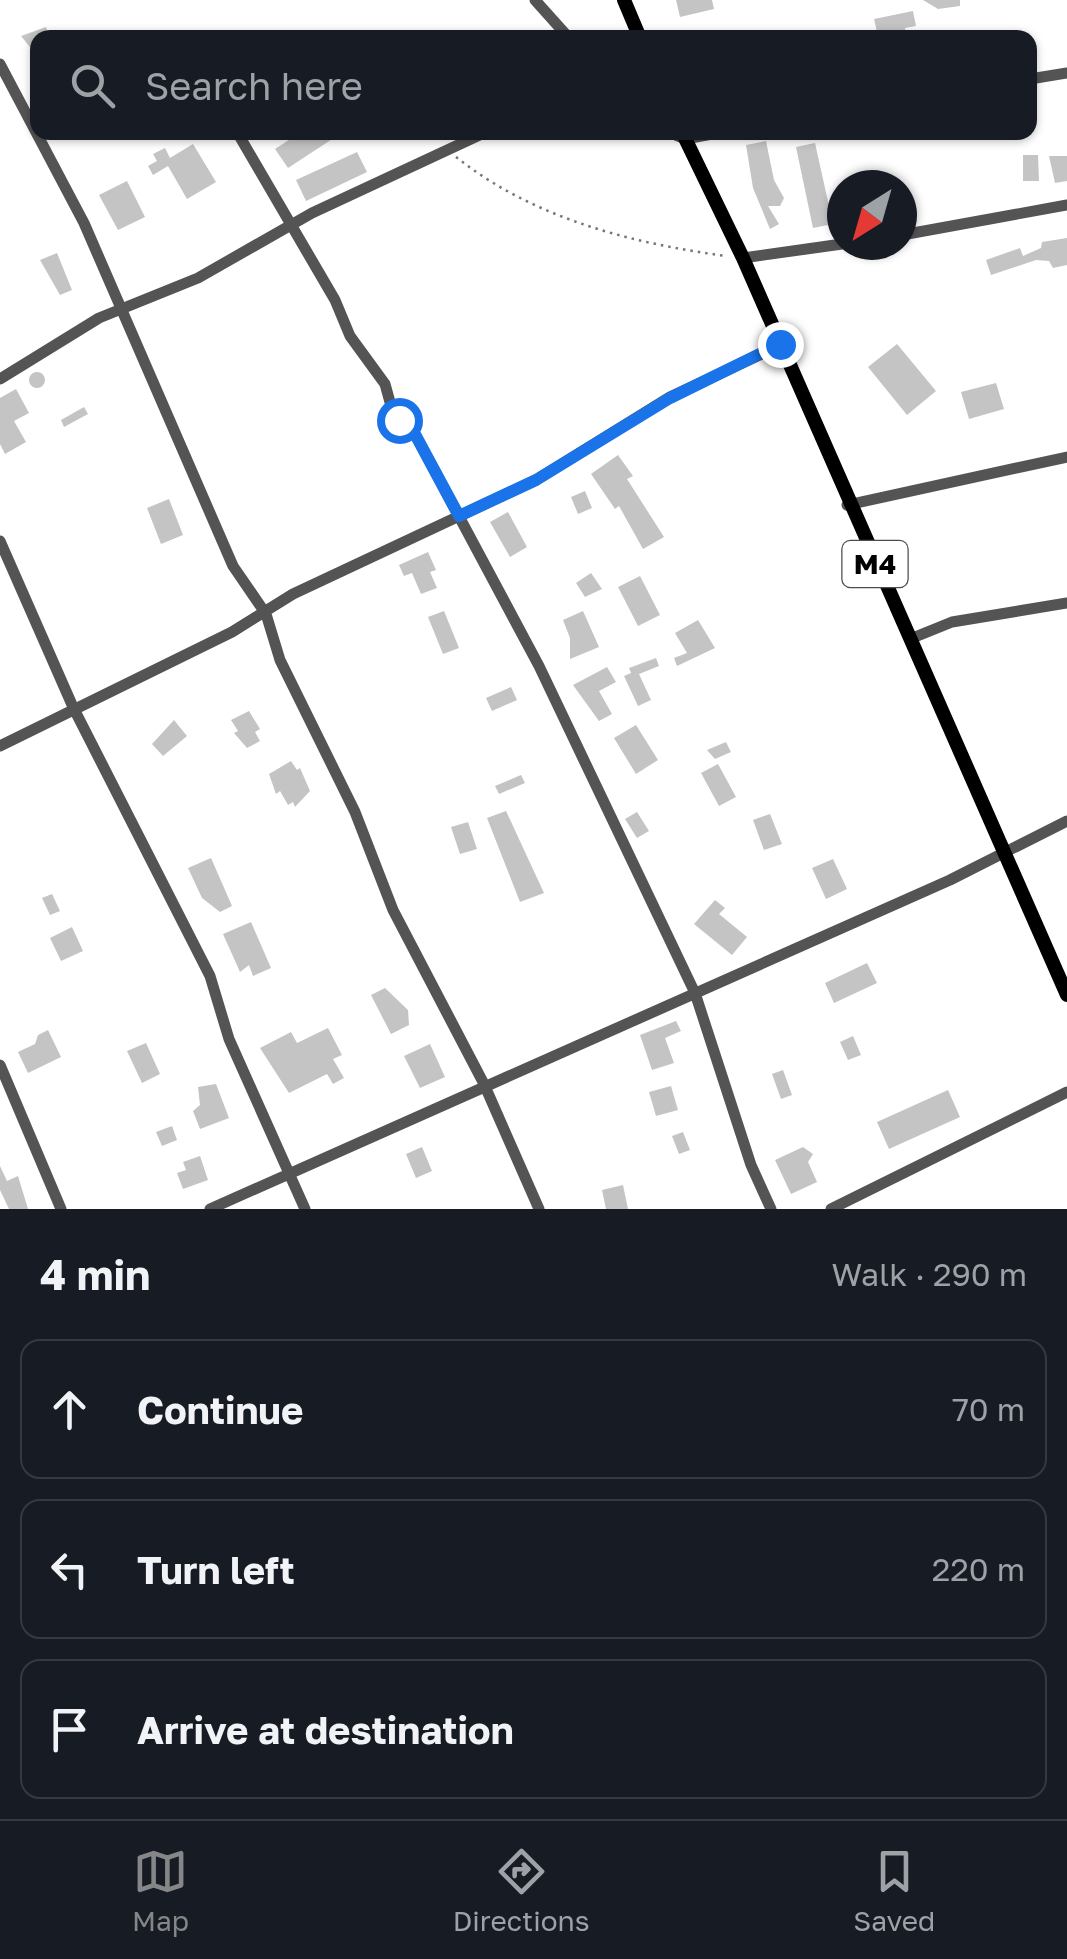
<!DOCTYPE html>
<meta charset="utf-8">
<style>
body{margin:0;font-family:"Golos Text",sans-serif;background:#20242c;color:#f1f3f6}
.compass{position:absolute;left:827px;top:170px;width:90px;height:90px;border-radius:50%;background:#171b24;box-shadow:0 2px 8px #0004;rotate:217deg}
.stop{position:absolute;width:30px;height:30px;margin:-22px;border:8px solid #1a73e8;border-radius:50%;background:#fff}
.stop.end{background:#1a73e8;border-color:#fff;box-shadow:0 2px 10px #0008}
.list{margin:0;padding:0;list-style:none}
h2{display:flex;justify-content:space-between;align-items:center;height:130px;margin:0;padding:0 40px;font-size:42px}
h2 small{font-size:32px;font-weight:400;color:#9ea1a6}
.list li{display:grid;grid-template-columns:65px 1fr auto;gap:30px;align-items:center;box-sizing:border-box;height:140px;margin:0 20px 20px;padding:0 20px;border:2px solid #363941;border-radius:20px}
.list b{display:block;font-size:38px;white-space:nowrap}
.list em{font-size:32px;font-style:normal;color:#9ea1a6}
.icon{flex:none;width:55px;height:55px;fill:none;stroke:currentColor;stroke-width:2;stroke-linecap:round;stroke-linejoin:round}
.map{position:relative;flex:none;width:1067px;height:1209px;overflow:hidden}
.search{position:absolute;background:#171b24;box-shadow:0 2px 8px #0004;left:30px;right:30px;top:30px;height:110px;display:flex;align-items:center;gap:25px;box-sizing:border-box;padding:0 35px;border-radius:20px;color:#9ea1a6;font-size:38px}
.sheet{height:610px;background:#171b24}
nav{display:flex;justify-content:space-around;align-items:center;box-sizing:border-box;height:140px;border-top:2px solid #363941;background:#171b24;font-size:28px;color:#9ea1a6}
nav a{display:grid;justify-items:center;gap:5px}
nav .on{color:#858687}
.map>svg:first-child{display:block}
.building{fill:#c4c4c4}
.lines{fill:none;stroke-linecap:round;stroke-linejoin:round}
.path{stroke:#767676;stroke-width:2.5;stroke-dasharray:2.5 5;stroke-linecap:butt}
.minor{stroke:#545454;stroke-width:11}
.major{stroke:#000;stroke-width:14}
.route{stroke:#1a73e8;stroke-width:12}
.labels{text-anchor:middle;stroke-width:8;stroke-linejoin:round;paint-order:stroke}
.shield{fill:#fff;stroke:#4c4c4c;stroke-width:2.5}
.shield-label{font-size:28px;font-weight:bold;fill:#000}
</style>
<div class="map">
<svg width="1067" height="1209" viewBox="0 0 1067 1209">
<rect width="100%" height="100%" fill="#fff"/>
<path class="building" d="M676,0H712L714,9L680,17Z
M923,0H960V6L938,9Z
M913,11L916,26L905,28L907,38L878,36L874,19Z
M46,27L50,38H38V57L21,36Z
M301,132H343L288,168L275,149Z
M766,141L774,180L784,198L780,206H768L779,224L770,229L753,188L746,145Z
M815,143L833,224L813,228L796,147Z
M193,144L216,182L187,199L168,166L153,175L148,166L157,161L153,154L165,148L170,158Z
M357,152L367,172L306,201L296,180Z
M1023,155H1038L1039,181H1023Z
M1049,156H1067V181L1055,183Z
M127,181L145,217L118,230L99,195Z
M1067,238V265L1053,268L1049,261L1036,260L991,275L986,260L1020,248L1023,256L1041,248L1042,242Z
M57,253L72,290L60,295L40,260Z
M897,344L936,391L907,415L868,367Z
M29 380a8 8 0 1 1 16 0a8 8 0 1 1-16 0Z
M996,383L1004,409L969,419L961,392Z
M16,389L29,413L14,421L26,442L5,454L0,444V398Z
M84,407L88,414L64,427L61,420Z
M618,455L633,476L627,479L664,537L643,549L619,506L615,509L591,474Z
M585,491L592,508L578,514L571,497Z
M169,499L183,535L161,544L147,508Z
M508,512L527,547L510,557L490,522Z
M428,552L436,570L430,572L437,588L421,594L412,573L404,576L399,565Z
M591,573L602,589L585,597L576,583Z
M640,576L660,615L638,626L618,587Z
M444,611L459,648L443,654L428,617Z
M583,611L599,647L570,659V638L563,620Z
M698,620L715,648L677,666L674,658L687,653L675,633Z
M656,658L659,666L639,674L651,700L638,706L624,676L631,673L629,668Z
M607,667L616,682L599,691L612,714L599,721L573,685Z
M511,687L517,700L492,711L486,698Z
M249,711L260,729L255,732L260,741L247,748L234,733L238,731L231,720Z
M174,720L187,736L163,756L152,744Z
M636,725L658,760L636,774L614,738Z
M726,742L731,752L715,759L707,750Z
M291,761L297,770L300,768L310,791L295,807L293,802L288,805L280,791L276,794L269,774Z
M718,764L736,797L719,806L701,773Z
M521,775L525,783L499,794L495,786Z
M506,811L544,893L520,902L487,818Z
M637,812L649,831L637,838L625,819Z
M770,814L782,844L764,850L753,820Z
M468,822L477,849L460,854L451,827Z
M211,858L232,906L220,912L202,898L188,868Z
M833,859L847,889L826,899L812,868Z
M52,894L60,911L50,915L42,898Z
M715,900L725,908L719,914L747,937L732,955L694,924Z
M251,922L271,968L253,976L249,965L240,972L223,934Z
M72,927L83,951L61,961L50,938Z
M867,963L877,983L834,1003L825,983Z
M385,988L408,1010L409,1025L391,1034L371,995Z
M676,1021L681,1031L665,1038L674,1063L652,1070L640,1035Z
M328,1028L342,1055L333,1059L344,1078L333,1084L327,1074L289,1093L260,1048L291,1032L297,1043Z
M48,1030L61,1057L28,1073L18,1052L35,1044L38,1035Z
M853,1036L861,1055L848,1060L840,1042Z
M146,1043L160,1074L142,1083L127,1051Z
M430,1044L445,1077L420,1088L404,1056Z
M783,1070L792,1095L781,1099L772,1074Z
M216,1084L229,1118L200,1129L193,1111L200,1105L198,1087Z
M671,1086L678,1110L656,1116L649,1092Z
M948,1090L960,1117L889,1149L877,1122Z
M172,1126L177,1140L162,1146L156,1132Z
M683,1132L690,1150L679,1154L672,1136Z
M422,1147L432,1171L416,1178L406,1154Z
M803,1147L813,1154L808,1162L817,1182L791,1194L775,1160Z
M200,1156L208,1180L183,1189L177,1173L186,1170L183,1162Z
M0,1166L7,1181L18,1176L28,1209H9L0,1190Z
M623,1185L628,1209H606L602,1190Z"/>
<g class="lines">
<path class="path" d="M456,157C533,218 630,243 726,256"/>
<path class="minor" d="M535,0L569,38
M0,64L84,223L233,566L266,614L280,660L355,812L393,910L484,1084L539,1209
M1030,79L1067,73
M237,132L335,300L350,336L385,384L393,413L416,436L539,666L695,993L751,1165L771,1209
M668,132L685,139L723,132
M902,235L1067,205
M743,258L842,244
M0,379L99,318L198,278L312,213L486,132
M847,505L1067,457
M0,541L73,707L210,976L229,1039L305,1209
M910,639L952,622L1067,603
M0,746L232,632L293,594L536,480L670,397L781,345
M0,1065L61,1209
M210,1209L950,880L1067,821
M831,1209L1067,1092"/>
<path class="major" d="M624,0L640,38
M682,132L743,258L1067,995"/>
</g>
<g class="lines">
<path class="route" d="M399,420L416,436L459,516L536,480L670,398L780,344"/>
</g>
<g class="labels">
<rect class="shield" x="842.5" y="541" width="65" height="46" rx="8"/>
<g class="shield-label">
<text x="875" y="574">M4</text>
</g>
</g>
</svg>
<svg class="compass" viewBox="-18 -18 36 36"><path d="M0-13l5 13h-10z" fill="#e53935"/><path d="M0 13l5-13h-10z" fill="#9ea1a6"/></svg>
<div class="stop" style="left:399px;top:420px"></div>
<div class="stop end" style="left:780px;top:344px"></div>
<div class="search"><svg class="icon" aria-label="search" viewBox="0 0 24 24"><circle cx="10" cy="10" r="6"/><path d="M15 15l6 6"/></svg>Search here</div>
</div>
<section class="sheet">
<h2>4 min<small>Walk · 290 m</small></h2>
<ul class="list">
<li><svg class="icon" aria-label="ahead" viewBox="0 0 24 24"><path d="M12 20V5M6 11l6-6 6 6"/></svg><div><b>Continue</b></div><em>70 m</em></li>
<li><svg class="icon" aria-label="left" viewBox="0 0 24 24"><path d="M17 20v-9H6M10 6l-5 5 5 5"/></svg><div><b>Turn left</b></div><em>220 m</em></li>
<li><svg class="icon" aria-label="arrive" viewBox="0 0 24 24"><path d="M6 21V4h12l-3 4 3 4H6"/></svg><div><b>Arrive at destination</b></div></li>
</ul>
</section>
<nav>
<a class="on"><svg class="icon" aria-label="map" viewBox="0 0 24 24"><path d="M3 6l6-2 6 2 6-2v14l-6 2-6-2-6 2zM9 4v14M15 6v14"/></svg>Map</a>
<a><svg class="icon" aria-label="directions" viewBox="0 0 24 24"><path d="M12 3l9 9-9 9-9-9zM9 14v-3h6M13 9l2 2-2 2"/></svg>Directions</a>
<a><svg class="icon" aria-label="saved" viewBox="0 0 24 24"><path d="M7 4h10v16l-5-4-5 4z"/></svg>Saved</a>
</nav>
